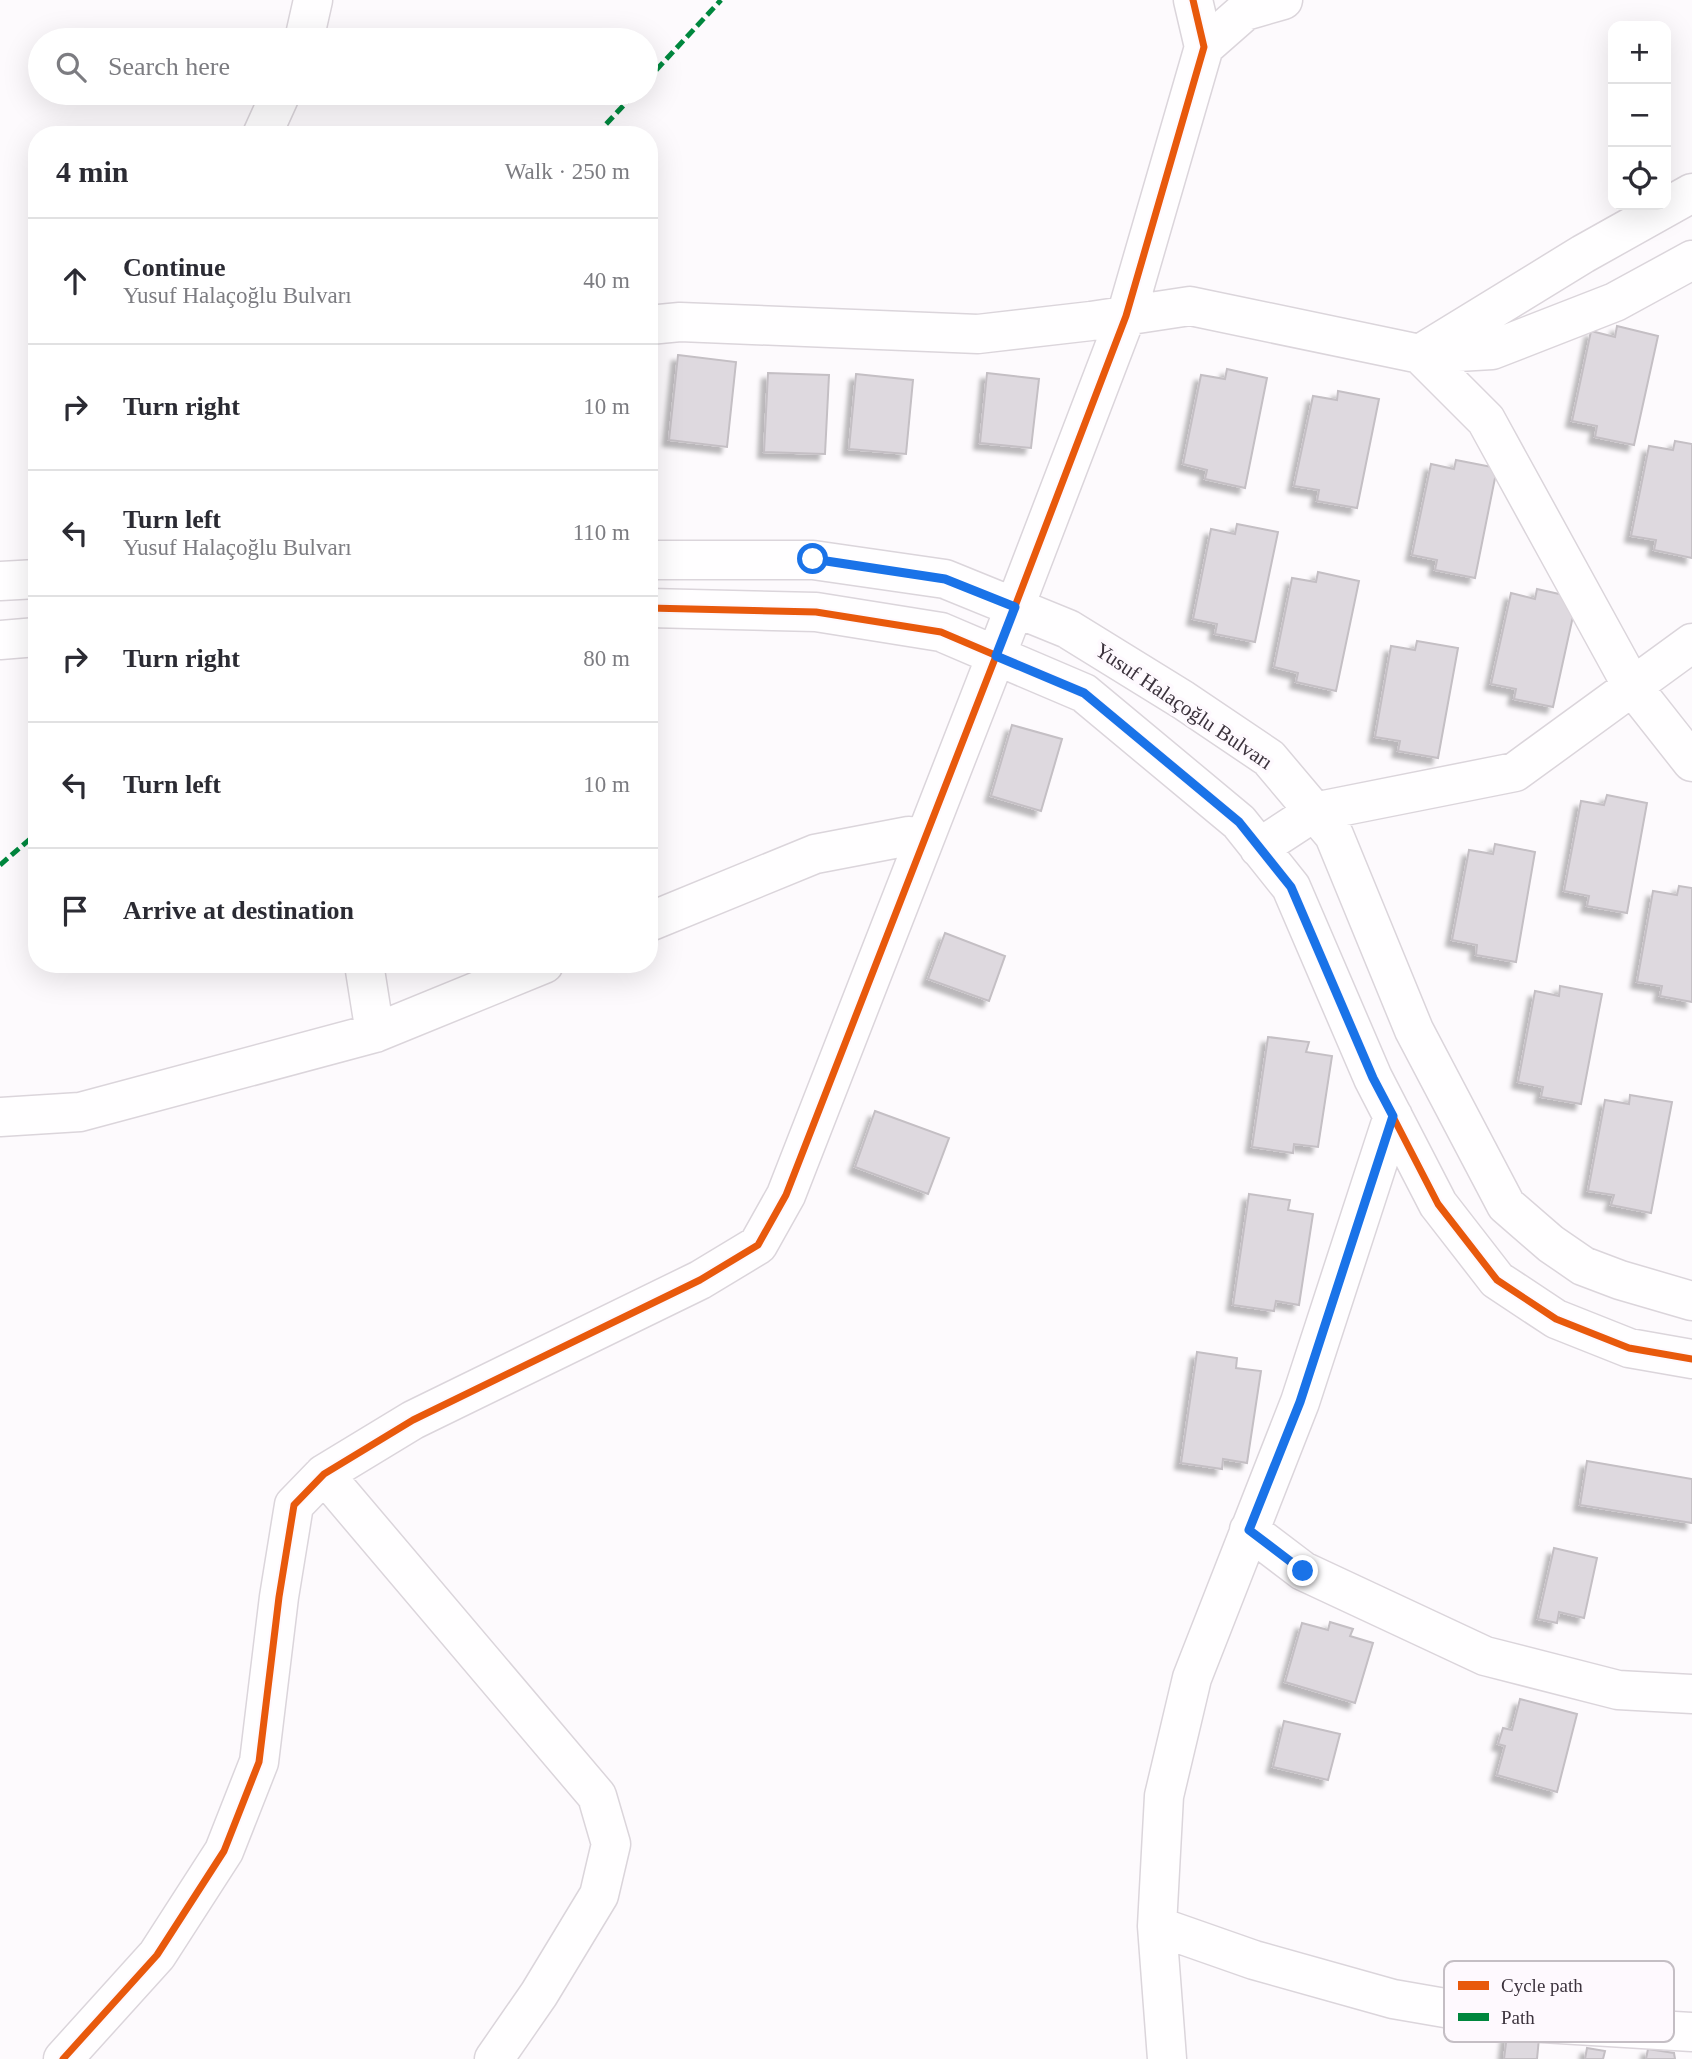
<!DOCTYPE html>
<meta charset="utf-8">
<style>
body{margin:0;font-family:Georgia,serif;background:#f2f2f3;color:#2b2b33}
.controls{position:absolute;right:21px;top:21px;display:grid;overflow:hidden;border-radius:14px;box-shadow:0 7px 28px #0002}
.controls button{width:63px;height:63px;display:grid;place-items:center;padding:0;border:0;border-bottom:2px solid #e1e1e2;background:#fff;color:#2b2b33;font:35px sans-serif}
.stop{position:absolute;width:21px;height:21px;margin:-16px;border:5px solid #1a73e8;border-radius:50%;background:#fff}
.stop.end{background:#1a73e8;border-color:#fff;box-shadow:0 2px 7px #0008}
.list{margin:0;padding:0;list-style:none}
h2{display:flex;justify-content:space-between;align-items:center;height:91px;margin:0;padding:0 28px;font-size:30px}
h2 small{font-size:23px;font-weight:400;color:#7c7c81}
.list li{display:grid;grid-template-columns:46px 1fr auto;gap:21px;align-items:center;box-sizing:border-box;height:126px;padding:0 28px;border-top:2px solid #e1e1e2}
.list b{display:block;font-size:26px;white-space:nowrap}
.list p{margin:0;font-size:23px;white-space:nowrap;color:#7c7c81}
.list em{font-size:23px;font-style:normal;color:#7c7c81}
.icon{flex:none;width:38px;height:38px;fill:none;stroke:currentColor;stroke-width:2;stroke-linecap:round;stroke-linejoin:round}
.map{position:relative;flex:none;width:1692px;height:2059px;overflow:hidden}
.search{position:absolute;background:#fff;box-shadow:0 7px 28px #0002;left:28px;top:28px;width:630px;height:77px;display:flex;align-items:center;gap:18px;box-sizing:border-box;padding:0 24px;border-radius:38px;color:#7c7c81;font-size:26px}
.panel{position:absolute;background:#fff;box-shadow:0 7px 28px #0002;left:28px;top:126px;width:630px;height:847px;border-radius:28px}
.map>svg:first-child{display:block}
.building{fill:#ded9df;stroke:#c4bfc4;stroke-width:2;filter:url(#shadow)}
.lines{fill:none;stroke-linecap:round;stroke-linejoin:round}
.minor-casing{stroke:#dbd5db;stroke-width:41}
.minor{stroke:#fffeff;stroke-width:38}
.quiet{stroke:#00873e;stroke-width:5;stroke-dasharray:10 5;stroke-linecap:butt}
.cycleway-casing{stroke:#fef9fe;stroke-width:11}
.cycleway{stroke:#e8590c;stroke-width:7}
.route{stroke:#1a73e8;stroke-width:9}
.labels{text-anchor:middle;stroke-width:7;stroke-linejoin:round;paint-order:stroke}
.street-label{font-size:21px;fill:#3c333d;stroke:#fef9fe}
.key{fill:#fef9fe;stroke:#c4bec4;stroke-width:2}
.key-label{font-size:19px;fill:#3c333d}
</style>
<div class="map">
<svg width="1692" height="2059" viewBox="0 0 1692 2059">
<defs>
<filter id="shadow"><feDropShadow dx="-6" dy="6" stdDeviation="2" flood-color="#0004"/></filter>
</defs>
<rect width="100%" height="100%" fill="#fdfafd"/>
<path class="building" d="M1617,326L1658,336L1634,445L1595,437L1597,426L1572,421L1591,331L1615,337Z
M678,355L736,362L727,447L669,440Z
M1227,369L1267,378L1245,488L1205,479L1207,470L1183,464L1201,375L1225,379Z
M768,373L829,375L825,454L764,452Z
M987,373L1039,379L1031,448L980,443Z
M856,374L913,380L906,454L849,449Z
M1338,391L1379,399L1357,508L1317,501L1319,490L1294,486L1313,396L1337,400Z
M1675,441L1692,444V558L1654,550L1656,540L1631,536L1649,446L1673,450Z
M1456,460L1497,468L1475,578L1435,570L1437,560L1412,555L1431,464L1454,469Z
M1237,524L1278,532L1255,642L1215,634L1217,624L1193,619L1211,529L1235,534Z
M1318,572L1359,581L1336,691L1296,682L1298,673L1274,667L1292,578L1316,582Z
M1537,589L1577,598L1553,707L1514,699L1516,689L1491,684L1511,593L1535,599Z
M1417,641L1458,648L1438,758L1398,751L1400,741L1375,737L1391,646L1415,650Z
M1012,725L1062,739L1041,811L991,796Z
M1607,795L1647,803L1627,913L1587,906L1589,896L1564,891L1581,801L1604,805Z
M1495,844L1535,852L1516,962L1476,955L1477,945L1452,940L1469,850L1493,854Z
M1679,886L1692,888V1002L1660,996L1662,986L1637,982L1653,891L1677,895Z
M945,933L1005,956L989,1001L928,979Z
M1560,986L1602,994L1581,1104L1541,1097L1543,1087L1518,1082L1535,991L1559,996Z
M1268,1037L1309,1042L1306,1052L1332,1056L1318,1147L1294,1144L1293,1153L1252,1147Z
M1630,1095L1672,1102L1651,1213L1611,1205L1614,1195L1588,1191L1605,1100L1629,1104Z
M875,1111L949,1138L928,1194L855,1167Z
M1249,1194L1290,1200L1288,1210L1313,1214L1299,1305L1276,1301L1274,1311L1233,1305Z
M1197,1352L1237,1358L1236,1368L1261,1371L1247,1463L1223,1459L1222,1469L1181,1463Z
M1587,1461L1692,1479V1523L1580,1505Z
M1554,1548L1597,1558L1584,1618L1559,1612L1557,1623L1538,1619Z
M1330,1622L1353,1629L1350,1636L1373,1643L1355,1703L1285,1682L1302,1623L1328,1630Z
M1520,1699L1577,1714L1557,1792L1497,1775L1505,1746L1498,1744L1503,1728L1512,1730Z
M1284,1721L1340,1734L1328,1780L1273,1767Z
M1507,2035L1539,2038L1537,2059H1504Z
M1587,2048L1605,2051L1603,2059H1585Z
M1648,2049L1674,2053L1675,2059H1646Z"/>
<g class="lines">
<g class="minor-casing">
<path id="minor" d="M304,40L313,0
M1204,47L1245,11L1283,0
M262,135L281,93
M649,325L680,322L978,334L1091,321L1190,306L1420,354L1486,420L1632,686L1692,762
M1420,354L1583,254L1692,193
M1423,354L1492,350L1615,302L1692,260
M649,560H813L945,579L1068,629L1183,700L1269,758L1334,835L1414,1030L1506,1205L1551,1244L1583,1266L1620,1280L1692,1301
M0,581L37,579
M649,608L816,612L941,632L1084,693L1239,822L1291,887L1373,1078L1438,1204L1497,1280L1556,1319L1629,1348L1692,1359
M0,640L37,637
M1259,848L1314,812L1515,772L1692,643
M649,922L815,854L909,836L924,839
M364,964L375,1033
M0,1117L80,1112L375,1033L544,964
M324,1474L597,1796L611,1844L599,1895L539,1994L494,2059
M1249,1530L1303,1571L1485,1656L1618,1690L1692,1694
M1157,1926L1254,1960L1393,1999L1526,2022L1692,2032
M63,2059L157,1955L224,1851L259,1762L279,1597L294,1505L324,1474L413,1420L700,1280L758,1245L786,1195L996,656L1126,316L1204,47L1193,0
M1167,2059L1157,1926L1164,1796L1192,1678L1300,1402L1393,1116"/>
</g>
<use href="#minor" class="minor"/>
<path class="quiet" d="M646,81L721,0
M596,135L635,93
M0,865L37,833"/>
<g class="cycleway-casing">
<path id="cycleway" d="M649,608L816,612L941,632L1084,693L1239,822L1291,887L1373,1078L1438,1204L1497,1280L1556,1319L1629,1348L1692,1359
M63,2059L157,1955L224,1851L259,1762L279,1597L294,1505L324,1474L413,1420L700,1280L758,1245L786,1195L996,656L1126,316L1204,47L1193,0"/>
</g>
<use href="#cycleway" class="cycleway"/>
</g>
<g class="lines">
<path class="route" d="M813,559L945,579L1015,607L996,656L1084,693L1239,822L1291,887L1373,1078L1393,1116L1300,1402L1249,1530L1303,1571"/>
</g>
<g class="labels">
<g class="street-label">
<text transform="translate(1184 706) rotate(34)" y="7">Yusuf Halaçoğlu Bulvarı</text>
</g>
</g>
<rect x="1444" y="1961" width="230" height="81" rx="10" class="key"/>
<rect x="1458" y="1981" width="31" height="9" fill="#e8590c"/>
<rect x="1458" y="2013" width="31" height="8" fill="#00873e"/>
<g class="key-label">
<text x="1501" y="1992">Cycle path</text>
<text x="1501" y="2024">Path</text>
</g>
</svg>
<div class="controls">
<button>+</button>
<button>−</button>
<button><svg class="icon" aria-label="locate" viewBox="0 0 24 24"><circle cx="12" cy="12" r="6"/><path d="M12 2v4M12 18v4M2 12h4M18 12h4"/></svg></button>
</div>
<div class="stop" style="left:813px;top:559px"></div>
<div class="stop end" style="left:1303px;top:1571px"></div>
<div class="search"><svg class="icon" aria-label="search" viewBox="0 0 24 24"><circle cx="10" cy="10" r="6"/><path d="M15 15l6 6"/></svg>Search here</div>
<section class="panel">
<h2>4 min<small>Walk · 250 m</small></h2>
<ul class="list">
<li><svg class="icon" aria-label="ahead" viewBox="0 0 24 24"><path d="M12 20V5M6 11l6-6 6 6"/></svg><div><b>Continue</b><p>Yusuf Halaçoğlu Bulvarı</p></div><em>40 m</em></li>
<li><svg class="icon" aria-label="right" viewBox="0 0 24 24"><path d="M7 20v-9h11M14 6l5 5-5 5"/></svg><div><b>Turn right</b></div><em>10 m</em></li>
<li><svg class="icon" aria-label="left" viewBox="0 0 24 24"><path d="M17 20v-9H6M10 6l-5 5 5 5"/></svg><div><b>Turn left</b><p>Yusuf Halaçoğlu Bulvarı</p></div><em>110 m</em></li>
<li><svg class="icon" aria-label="right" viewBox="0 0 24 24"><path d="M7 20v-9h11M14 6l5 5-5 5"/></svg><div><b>Turn right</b></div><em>80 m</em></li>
<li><svg class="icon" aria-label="left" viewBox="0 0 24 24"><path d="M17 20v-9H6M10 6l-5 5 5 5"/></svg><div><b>Turn left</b></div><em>10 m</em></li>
<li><svg class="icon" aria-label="arrive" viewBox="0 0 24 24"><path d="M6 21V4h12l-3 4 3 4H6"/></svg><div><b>Arrive at destination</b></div></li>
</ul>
</section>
</div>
